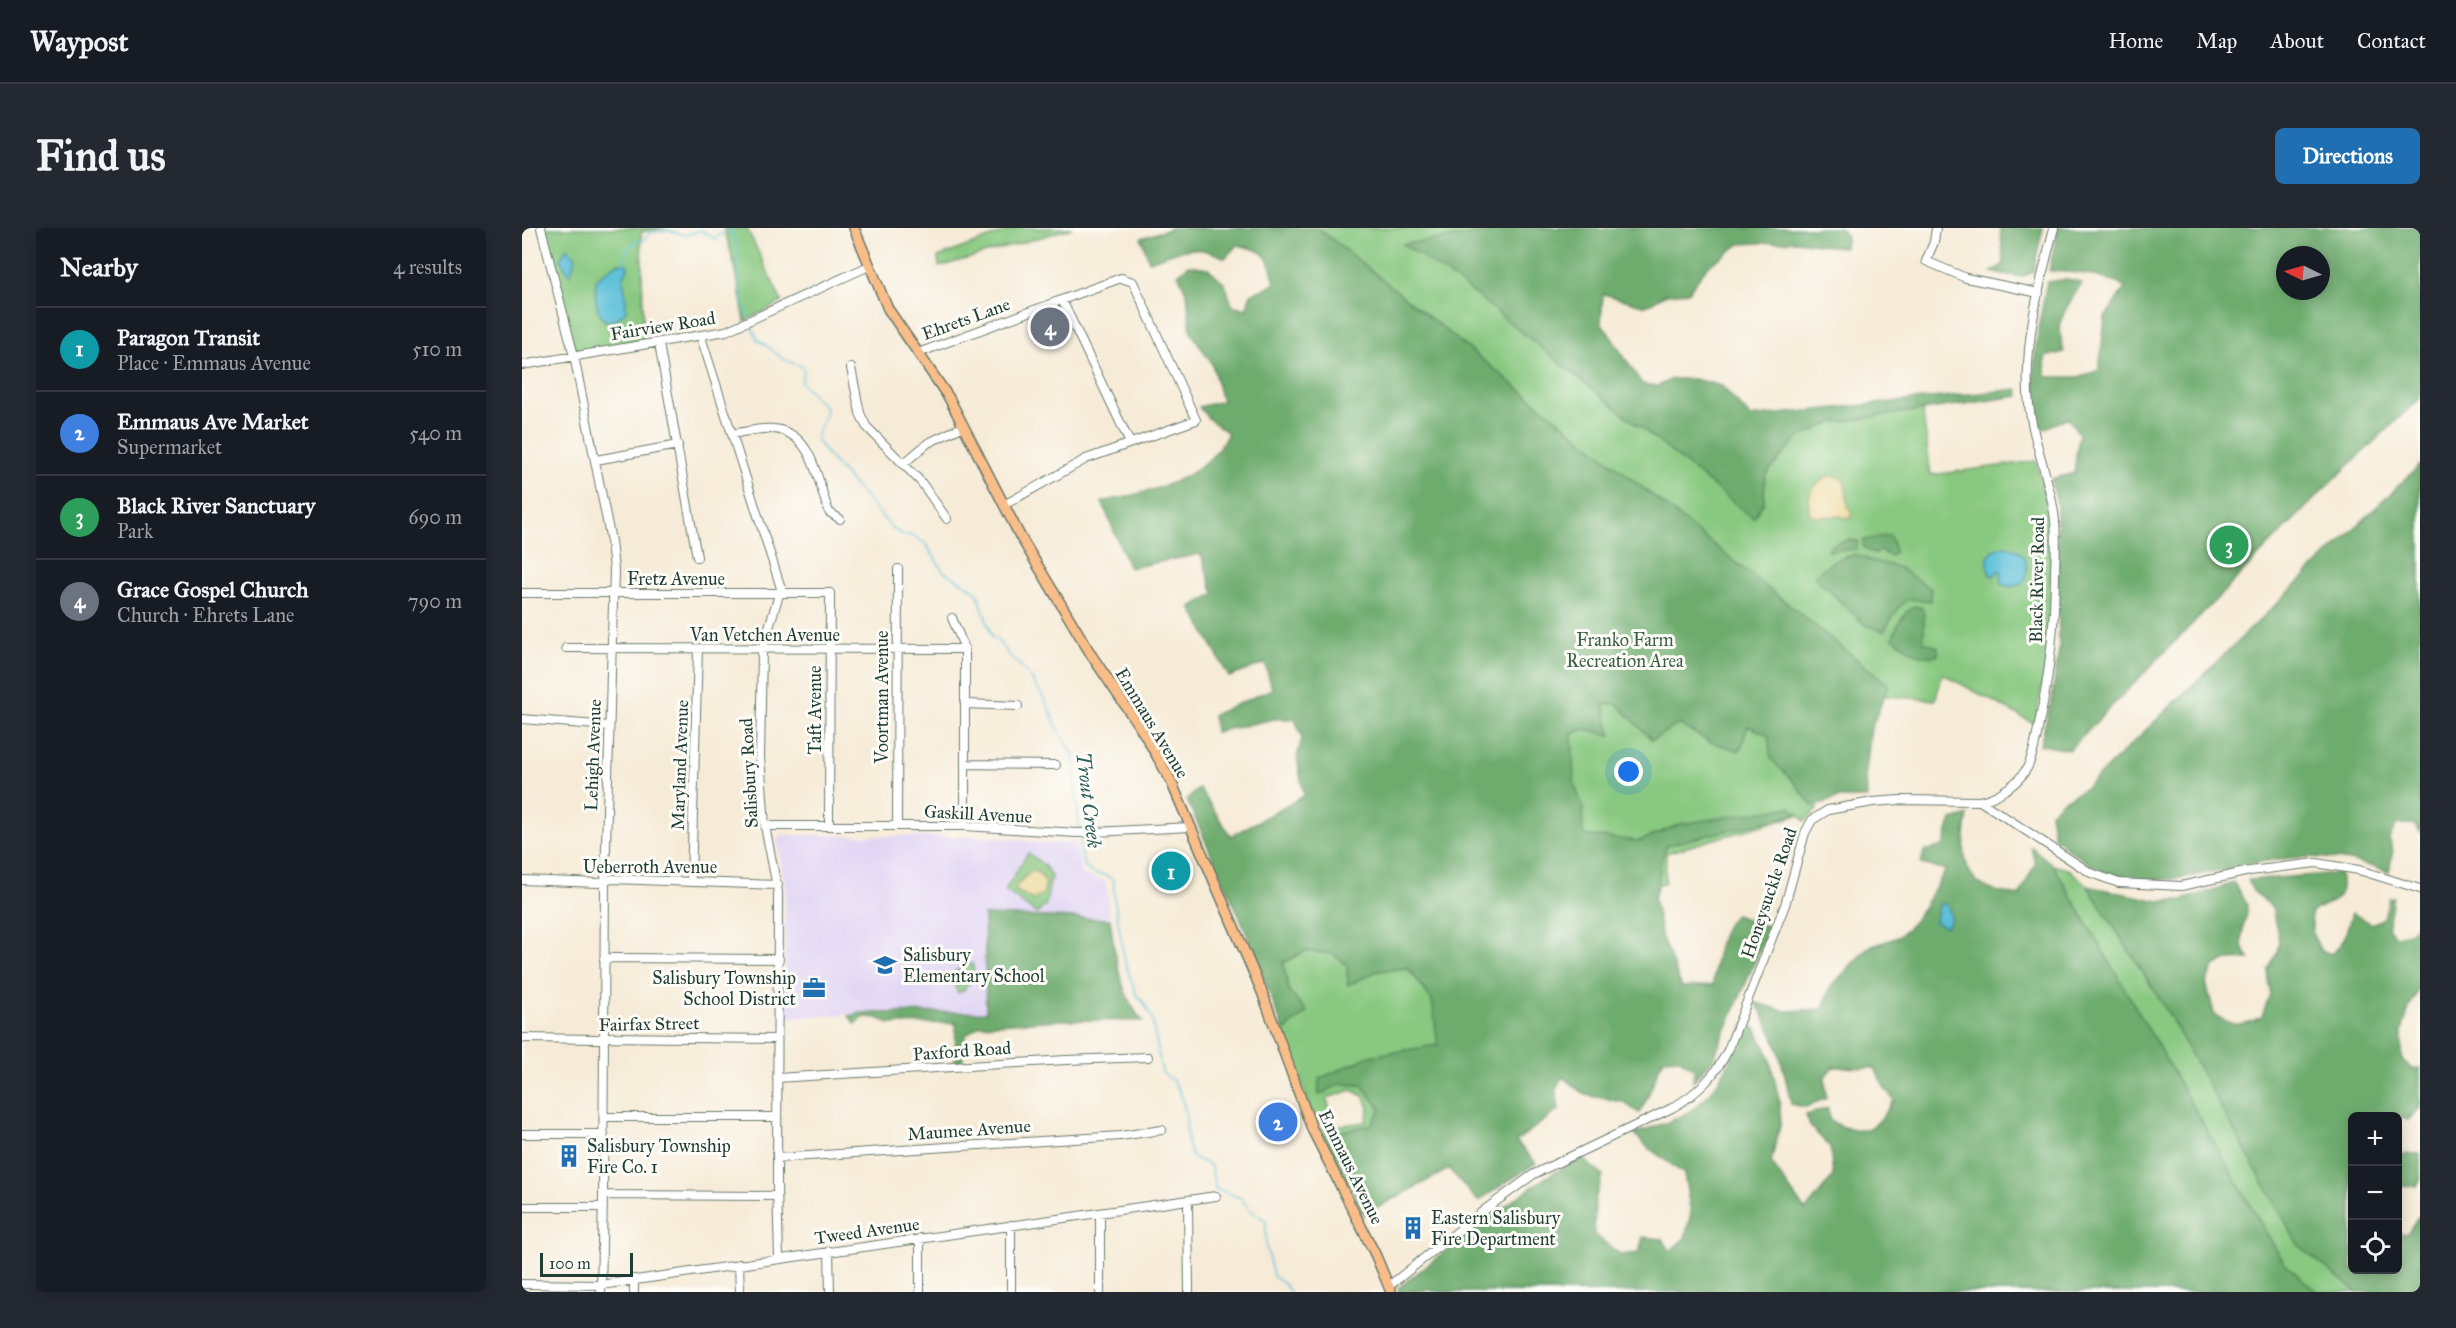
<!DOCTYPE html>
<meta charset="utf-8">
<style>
body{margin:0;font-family:"IM FELL Great Primer",serif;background:#242831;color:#f1f3f6}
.controls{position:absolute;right:18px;bottom:18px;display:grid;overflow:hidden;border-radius:9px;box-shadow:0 3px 15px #0003}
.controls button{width:54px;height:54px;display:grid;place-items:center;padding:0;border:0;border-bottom:2px solid #363941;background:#171b24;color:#f1f3f6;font:30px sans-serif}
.compass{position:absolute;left:1754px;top:18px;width:54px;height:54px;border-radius:50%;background:#171b24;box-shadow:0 3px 15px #0003;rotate:275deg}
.scale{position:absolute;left:18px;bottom:15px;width:93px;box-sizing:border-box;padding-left:6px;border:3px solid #1f3d34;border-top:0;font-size:16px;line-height:21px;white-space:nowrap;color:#1f3d34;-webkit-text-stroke:4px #fdfcf7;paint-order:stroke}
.you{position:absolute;left:1107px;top:544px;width:21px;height:21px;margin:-15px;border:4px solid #fff;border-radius:50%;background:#1a73e8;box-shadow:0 0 0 9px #1a73e833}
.badge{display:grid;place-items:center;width:39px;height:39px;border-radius:50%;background:#1f6fb2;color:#fff;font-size:20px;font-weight:700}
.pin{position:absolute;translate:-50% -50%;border:3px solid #fff;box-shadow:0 2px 6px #0006}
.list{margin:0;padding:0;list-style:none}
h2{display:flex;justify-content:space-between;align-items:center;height:78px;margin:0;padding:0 24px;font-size:26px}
h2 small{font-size:20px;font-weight:400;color:#9ea1a6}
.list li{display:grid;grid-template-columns:39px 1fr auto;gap:18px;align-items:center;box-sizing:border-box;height:84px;padding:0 24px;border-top:2px solid #363941}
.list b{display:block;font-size:22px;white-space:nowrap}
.list p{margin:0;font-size:20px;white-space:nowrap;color:#9ea1a6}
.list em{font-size:20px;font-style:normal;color:#9ea1a6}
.icon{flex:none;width:33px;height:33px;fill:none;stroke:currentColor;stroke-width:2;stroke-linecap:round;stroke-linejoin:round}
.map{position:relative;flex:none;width:1898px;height:1064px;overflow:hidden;border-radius:9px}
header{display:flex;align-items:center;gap:36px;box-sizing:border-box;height:84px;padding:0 30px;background:#171b24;border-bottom:2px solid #363941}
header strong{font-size:28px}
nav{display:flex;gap:33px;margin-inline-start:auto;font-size:21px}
.intro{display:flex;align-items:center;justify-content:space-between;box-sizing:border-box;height:144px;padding:0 36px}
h1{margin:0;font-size:42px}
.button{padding:15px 27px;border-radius:9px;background:#1f6fb2;color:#fff;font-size:21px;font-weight:700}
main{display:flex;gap:36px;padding:0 36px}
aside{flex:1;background:#171b24;border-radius:9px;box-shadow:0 3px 15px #0003}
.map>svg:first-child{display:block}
.built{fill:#e0d4f4}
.green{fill:#88c880;stroke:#54825a;stroke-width:1.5}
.forest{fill:#6eac6e;stroke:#467451;stroke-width:1.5;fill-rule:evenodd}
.sand{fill:#eeda9e;stroke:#868c69;stroke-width:1.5}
.water{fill:#5bbfd9;stroke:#3d7e86;stroke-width:1.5}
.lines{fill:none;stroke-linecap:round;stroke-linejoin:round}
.stream{stroke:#5bbfd9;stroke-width:1.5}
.minor-casing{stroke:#6a7a6d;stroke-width:10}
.major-casing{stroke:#6a7a6d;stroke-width:12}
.minor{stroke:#fff;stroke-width:8}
.major{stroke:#f8bd88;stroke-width:9}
.labels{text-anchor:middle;stroke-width:6;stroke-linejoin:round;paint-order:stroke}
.street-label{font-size:18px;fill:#1f3d34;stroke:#fdfcf7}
.park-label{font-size:18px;fill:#396047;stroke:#fdfcf7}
.poi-label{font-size:18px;fill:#1f3d34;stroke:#fdfcf7;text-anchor:start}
.water-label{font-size:20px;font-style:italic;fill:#2e5e5d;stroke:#fdfcf7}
</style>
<header>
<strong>Waypost</strong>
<nav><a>Home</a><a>Map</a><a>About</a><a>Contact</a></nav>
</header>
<div class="intro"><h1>Find us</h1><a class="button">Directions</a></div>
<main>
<aside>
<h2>Nearby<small>4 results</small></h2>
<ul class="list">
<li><span class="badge" style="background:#0f9aa8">1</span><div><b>Paragon Transit</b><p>Place · Emmaus Avenue</p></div><em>510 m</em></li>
<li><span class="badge" style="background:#3f7fe0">2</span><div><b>Emmaus Ave Market</b><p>Supermarket</p></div><em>540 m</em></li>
<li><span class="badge" style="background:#2e9e5b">3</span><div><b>Black River Sanctuary</b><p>Park</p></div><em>690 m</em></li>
<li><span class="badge" style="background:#6b7280">4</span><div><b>Grace Gospel Church</b><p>Church · Ehrets Lane</p></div><em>790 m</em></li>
</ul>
</aside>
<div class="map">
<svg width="1898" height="1064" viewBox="0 0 1898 1064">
<rect width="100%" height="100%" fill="#fdfcf7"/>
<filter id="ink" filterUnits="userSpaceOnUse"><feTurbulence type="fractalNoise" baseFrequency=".0167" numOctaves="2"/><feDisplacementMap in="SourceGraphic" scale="12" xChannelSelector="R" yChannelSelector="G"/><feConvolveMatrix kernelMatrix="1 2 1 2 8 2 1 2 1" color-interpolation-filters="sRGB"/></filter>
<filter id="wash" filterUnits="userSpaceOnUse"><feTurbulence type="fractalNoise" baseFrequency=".008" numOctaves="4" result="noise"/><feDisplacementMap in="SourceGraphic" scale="24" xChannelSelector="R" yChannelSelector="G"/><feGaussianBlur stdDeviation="1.35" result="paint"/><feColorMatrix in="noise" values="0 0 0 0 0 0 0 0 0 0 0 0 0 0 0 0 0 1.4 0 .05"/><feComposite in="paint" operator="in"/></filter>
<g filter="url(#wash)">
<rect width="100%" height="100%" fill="#f6ebd7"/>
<path class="built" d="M260,607L474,609L527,616L553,614L561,647L584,654L588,691L462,687L464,784H372L262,790L263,657L255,613Z"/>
<path class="green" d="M22,0H143L119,4L122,114L53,124Z
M202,0H225L260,74L223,93L213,39Z
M493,0H550L417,39L416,29Z
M746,0H1032L1114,198L1400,179L1409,247L1514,233L1530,296L1527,421L1513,496L1421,446L1413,472L1313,464L1295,582L1283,593L1277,587L1144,625L1143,655L976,690Z
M506,625L523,638L529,649L524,676L515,686L483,662Z
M1531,637L1548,642L1566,658L1641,776L1777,1018L1835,1064H1795L1762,1036Z
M783,723L811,726L825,737L826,757L855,743L886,740L910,772L916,817L848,828L797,851V866L818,856L840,857L859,882L849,897L801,907L797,900L844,894L847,880L843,869L830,862L805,870L810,892L796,895L791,889L762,803L785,784L767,763L761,735Z
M442,736H451L452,748L442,762L436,765L433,758L434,742H441Z"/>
<path class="forest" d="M649,0H796L1367,457L1349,501L1344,544L1345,570H1317L1290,578L1273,555L1249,531L1246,507L1226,498L1218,523L1186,513L1157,496L1130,512L1095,476H1082L1089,507L1062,501L1050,506L1052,555L1061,580V607L1118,613L1158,596L1268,579L1276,586L1145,617L1139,633L1136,657L1132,670L1140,710L1160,759L1191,757C1192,738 1198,699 1213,687L1248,699L1191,831L1171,853L1172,841L1156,830L1142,831C1131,848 1129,868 1117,885L1101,874L1064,867L1040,849L1034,862L1037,882L994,913L1014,935L956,973L927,941L842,987L801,907L849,897L859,881L840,857L818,856L797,867V851L848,828L916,817L910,772L886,740L855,743L826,757L825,737L811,726L783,723L761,735L767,763L785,784L762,803L722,699L665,572L677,560L709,608L782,568L775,530L780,510L773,491H752L693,504L691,487L750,461L743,435L707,449L669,379L692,366L679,326L607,340L580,274C628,263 683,254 706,205L687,191L677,179L700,173L690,136L669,104L665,66L656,46L667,37L686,40L703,56L710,77L724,81L729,66L753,56C746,27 746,23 715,17L703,30C673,14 657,23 627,33L619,10Z
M976,0H1075L1080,2L1086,0H1318L1325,9L1322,20L1274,13L1218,16L1185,39L1166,64L1144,66L1124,78L1081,66L1079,94L1120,156L1136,158L1150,151H1172L1200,158L1228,189L1496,161L1497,168L1309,195L1276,210L1243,248L1242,274L1231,290L945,60L881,16L976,3Z
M1478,0H1521L1511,44L1500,49L1470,44L1482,36Z
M1536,0H1898V170L1802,261L1547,522L1518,517L1530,469L1537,421L1535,275L1529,251L1552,245L1557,206L1546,189L1518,203C1505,151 1515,106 1525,54L1546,51L1560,55C1543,82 1532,91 1542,124L1523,129L1524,149H1559L1577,142L1583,90L1603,59C1578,46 1554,44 1527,43ZM1763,27H1799V63H1763Z
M1898,237V604L1892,596H1875L1867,610L1871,622L1867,644C1818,626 1778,626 1727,636C1680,646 1634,661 1586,645C1567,638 1549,622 1532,610L1528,585L1540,573L1564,560Z
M1368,307L1373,323L1369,328L1359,323L1353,326L1344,322L1341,318V312Z
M1326,312L1336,313L1335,321L1306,323L1308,318Z
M1333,326L1347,332L1376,339L1409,361L1408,373L1386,371L1378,378L1362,403L1343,397L1292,348L1310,334Z
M1392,378L1400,380C1405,390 1400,403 1402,414L1416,419V427C1397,433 1386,420 1371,410C1375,397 1380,386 1392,378Z
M1446,587C1442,611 1436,641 1460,657C1469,664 1486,665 1497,668L1513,636L1509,619L1531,637L1762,1035L1795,1064H919L906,1062L877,1064L876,1060L967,989L1023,950L1059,929L1081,948L1073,971L1072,1006L1099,1027L1117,1025L1121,1009L1141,1011L1148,1023L1163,1010L1169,985L1162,946L1128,921L1112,906C1126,900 1141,897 1155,890C1194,873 1210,831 1223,795L1235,802L1247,828L1257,871L1259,894L1249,934L1283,983L1311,948L1308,919L1288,898L1284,887L1306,880L1308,893C1343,910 1352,904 1372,872L1362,859L1353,840L1311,839L1303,848L1304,870L1284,879L1269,876C1262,840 1254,806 1234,775L1264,783L1301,781L1308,760L1345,720L1376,709L1393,693L1424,642L1399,636L1402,623L1421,618L1430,592Z
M1818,645C1824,683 1805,668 1789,686L1791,707L1799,723L1811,726L1822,711L1830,685L1850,696L1862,690L1867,670L1871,669L1866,700L1873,708L1887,705L1898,693V758L1887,780L1880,803V830L1889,841L1898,840V880L1886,892L1876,888H1830V1042H1876V1005L1885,1006L1898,987V1064H1835L1777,1018L1641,776L1566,658L1637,673L1660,672L1712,655L1725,677V686L1721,698L1720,719L1728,731L1706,732L1693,737L1684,754L1692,786C1712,800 1719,798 1740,789L1748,765L1746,742L1755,725L1757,712L1750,679L1731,663L1726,652Z
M462,687L588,691C592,722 598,770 621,793L542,792L458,797L444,807L439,823L442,835H433L434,795L367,796L356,790L343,789L333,796L327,788L338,785L464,784Z
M1880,926H1898V953L1895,958L1876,957V927Z"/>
<path class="sand" d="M1308,248L1317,249L1323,255L1326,278L1330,286L1327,291L1318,288L1295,289L1288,286C1283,269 1291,254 1308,248Z
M509,643L517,645L524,655L521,666L511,672L493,662L494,658Z"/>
<path class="water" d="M45,19L54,29L48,47L38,32Z
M96,35L105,36L106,40L101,51L104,68V83L94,92L84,93C73,86 72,62 75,50Z
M1483,318C1504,321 1510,339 1500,356L1489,359L1479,356V343H1476L1472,348L1468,347C1462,332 1467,320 1483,318Z
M1418,676H1423C1430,684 1431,692 1424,699L1413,694Z"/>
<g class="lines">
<path class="stream" d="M208,0C216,19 216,28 216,47C217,61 222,77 227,90
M103,36C101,26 110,11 122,12L128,5L146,2L163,7L179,2L194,11L196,7L209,4
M228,95L236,112C246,117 251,124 260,130C267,135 277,135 282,141L279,154L304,180C304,192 296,199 294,211L303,224L370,300L381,307L392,308L404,316L421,343L450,360L456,366L470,409L476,413L490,431L495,434L509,450L524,474L537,503L551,526L557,601
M558,609C559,622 558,643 574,646C582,647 586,647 592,653V669L603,734L614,766L622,775L630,791L640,844L651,853L658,864L664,886L665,914L670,929L688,937L694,961L719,970L726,980L744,993V1018L751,1048L763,1057L768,1064"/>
</g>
</g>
<g filter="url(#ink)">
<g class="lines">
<g class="minor-casing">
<path id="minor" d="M19,0L52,128L89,313L92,342L83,653L81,967L79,1064
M1414,0L1412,14L1404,33L1444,50L1517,65
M540,72L608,215
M179,109L259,360L240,422L238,529L243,598L256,664L255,958L257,1030
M137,116L175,329
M396,125L599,50L611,54L674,192L564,231L482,277
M0,137L204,103L347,38
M329,140L338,185L344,198L399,254L425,291
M210,206C223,204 239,199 252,201C292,205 295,254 307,284L318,291
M74,232L156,217
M381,236L406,215L442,198
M0,365H308L307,598
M430,390L443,421V598
M44,420L443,421
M443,476L496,478
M0,491L87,498
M443,536L534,537
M1458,573C1476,569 1496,556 1505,540C1512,527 1514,511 1517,496C1528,445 1533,396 1533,343C1534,324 1535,304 1532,285C1526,244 1508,207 1506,165C1503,109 1518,54 1532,0
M243,598H443L555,605L668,599
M375,598L376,341
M0,652L76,655L90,651L256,657
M169,653L176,421
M82,732L90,730L257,731
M0,810L76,811L86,809L255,811
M255,850L544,832L626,829
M82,889H255
M0,906H82
M255,930L598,908L640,902
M81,967L255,968
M666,973L667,1064
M0,979H81
M578,985V1064
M398,1010V1064
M307,1023L308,1064
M217,1036L218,1064
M112,1051V1064
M0,1056L79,1057L694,968
M867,1058L965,980L1012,946L1150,880C1176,865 1193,848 1206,822L1263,677L1283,605L1290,592L1306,582L1351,574L1378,572L1458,573L1569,645L1597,655L1659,658L1728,643L1794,635L1837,642L1898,661
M489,1064V997"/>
</g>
<g class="major-casing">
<path id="major" d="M332,0L366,81L427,170L498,308L570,428L623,507L648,551L740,764L790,901L854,1028L869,1064"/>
</g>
<use href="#minor" class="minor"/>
<use href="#major" class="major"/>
</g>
</g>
<defs>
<g id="school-bare" transform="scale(1.8)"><path d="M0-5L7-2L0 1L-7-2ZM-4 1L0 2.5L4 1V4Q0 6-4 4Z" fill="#1f6fb2" stroke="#fdfcf7" stroke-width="2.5" paint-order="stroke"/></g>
<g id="office-bare" transform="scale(1.8)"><path d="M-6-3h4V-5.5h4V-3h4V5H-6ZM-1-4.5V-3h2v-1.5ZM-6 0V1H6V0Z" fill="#1f6fb2" stroke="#fdfcf7" stroke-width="2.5" paint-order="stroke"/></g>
<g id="building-bare" transform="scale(1.8)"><path d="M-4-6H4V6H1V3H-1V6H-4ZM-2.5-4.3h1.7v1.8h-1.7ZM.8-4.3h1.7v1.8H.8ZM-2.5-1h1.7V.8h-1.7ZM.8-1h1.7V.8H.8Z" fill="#1f6fb2" stroke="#fdfcf7" stroke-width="2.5" paint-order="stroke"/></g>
</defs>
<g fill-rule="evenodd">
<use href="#school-bare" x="363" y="737"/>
<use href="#office-bare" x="292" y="760"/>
<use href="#building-bare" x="47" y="928"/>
<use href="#building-bare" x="891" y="1000"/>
</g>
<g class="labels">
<g class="street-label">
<text transform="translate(444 91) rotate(-20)" y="6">Ehrets Lane</text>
<text transform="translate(141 98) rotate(-9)" y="6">Fairview Road</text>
<text x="154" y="357">Fretz Avenue</text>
<text transform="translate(1515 352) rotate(-89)" y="6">Black River Road</text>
<text x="243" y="413">Van Vetchen Avenue</text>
<text transform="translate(360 469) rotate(-90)" y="6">Voortman Avenue</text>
<text transform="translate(293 482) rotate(-90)" y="6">Taft Avenue</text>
<text transform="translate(630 495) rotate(59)" y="6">Emmaus Avenue</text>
<text transform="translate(71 527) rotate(-88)" y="6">Lehigh Avenue</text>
<text transform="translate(158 537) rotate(-88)" y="6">Maryland Avenue</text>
<text transform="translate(227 545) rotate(-93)" y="6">Salisbury Road</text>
<text transform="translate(456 586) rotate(3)" y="6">Gaskill Avenue</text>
<text x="128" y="645">Ueberroth Avenue</text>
<text transform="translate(1247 665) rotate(-71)" y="6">Honeysuckle Road</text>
<text transform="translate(127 796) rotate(-1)" y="6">Fairfax Street</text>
<text transform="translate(440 823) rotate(-4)" y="6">Paxford Road</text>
<text transform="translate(447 902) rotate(-4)" y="6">Maumee Avenue</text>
<text transform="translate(829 939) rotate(64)" y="6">Emmaus Avenue</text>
<text transform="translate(345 1003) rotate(-8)" y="6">Tweed Avenue</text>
</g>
<g class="park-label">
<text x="1103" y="418">Franko Farm<tspan x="1103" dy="21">Recreation Area</tspan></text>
</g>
<g class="poi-label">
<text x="381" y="733">Salisbury<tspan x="381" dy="21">Elementary School</tspan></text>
<text x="274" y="756" text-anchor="end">Salisbury Township<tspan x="274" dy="21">School District</tspan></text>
<text x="65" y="924">Salisbury Township<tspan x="65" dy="21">Fire Co. 1</tspan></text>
<text x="909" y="996">Eastern Salisbury<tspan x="909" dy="21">Fire Department</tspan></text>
</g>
<g class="water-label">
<text transform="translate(567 572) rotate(83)" y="7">Trout Creek</text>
</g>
</g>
</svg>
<div class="controls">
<button>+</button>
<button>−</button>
<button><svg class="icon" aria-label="locate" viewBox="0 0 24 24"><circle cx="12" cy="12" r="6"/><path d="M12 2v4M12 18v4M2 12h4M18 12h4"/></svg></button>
</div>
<svg class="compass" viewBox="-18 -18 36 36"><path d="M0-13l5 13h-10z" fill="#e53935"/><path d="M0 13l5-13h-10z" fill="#9ea1a6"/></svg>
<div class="scale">100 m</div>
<div class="you"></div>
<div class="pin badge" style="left:649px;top:643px;background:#0f9aa8">1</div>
<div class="pin badge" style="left:756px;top:894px;background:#3f7fe0">2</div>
<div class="pin badge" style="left:1707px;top:317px;background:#2e9e5b">3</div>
<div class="pin badge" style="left:528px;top:99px;background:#6b7280">4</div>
</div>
</main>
